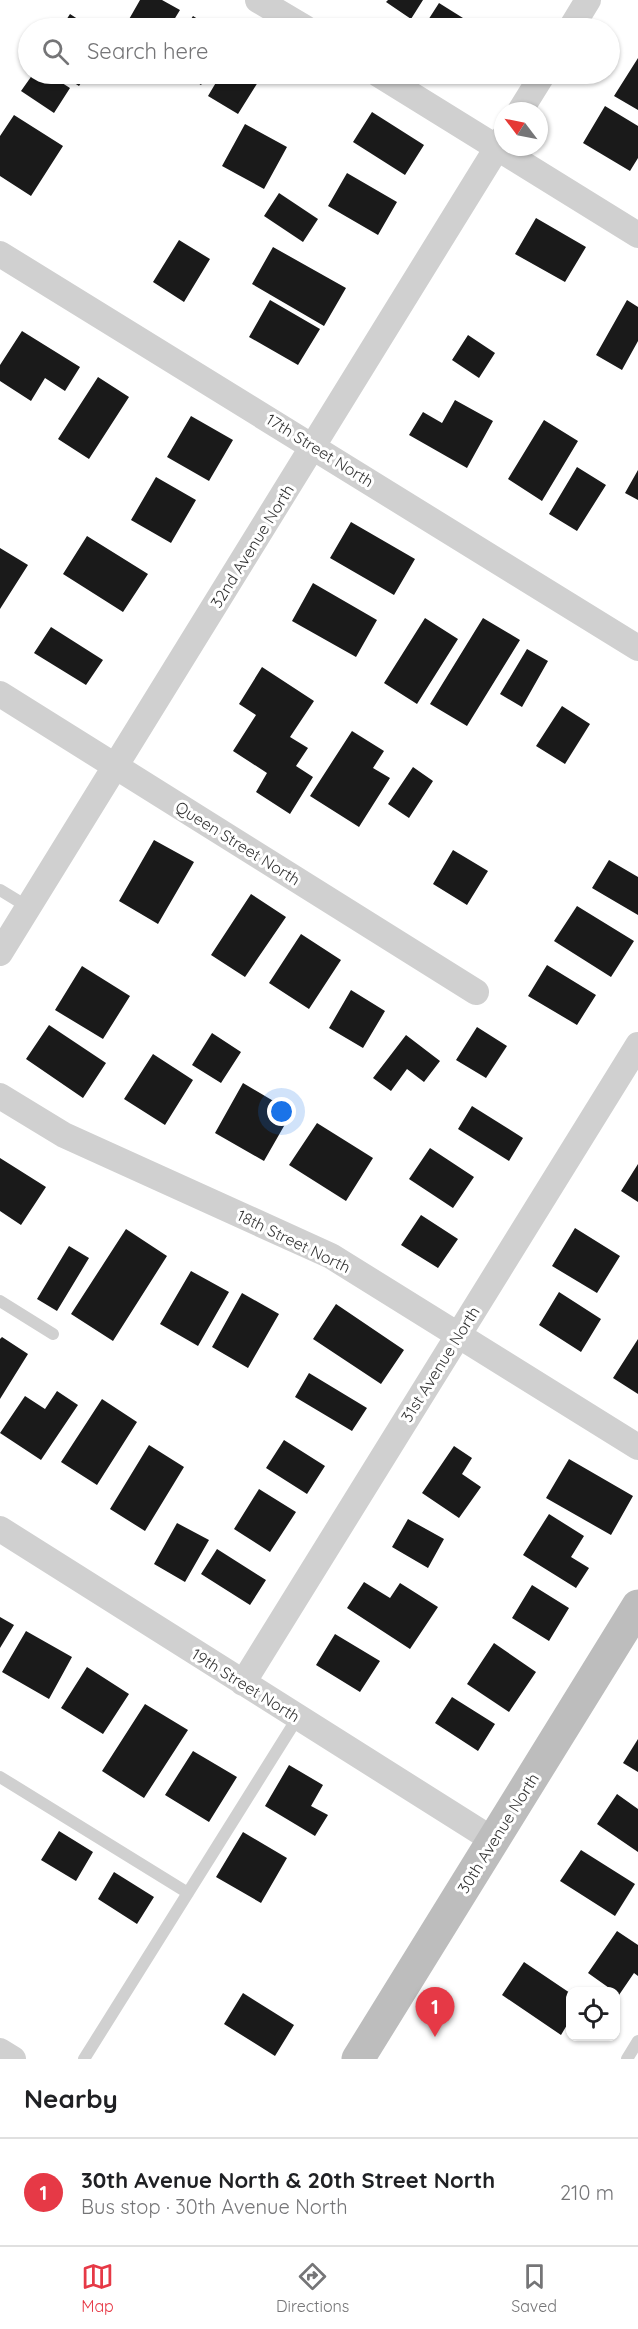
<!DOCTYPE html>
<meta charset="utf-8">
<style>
body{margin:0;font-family:Quicksand,sans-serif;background:#f6f6f6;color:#202124}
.controls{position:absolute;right:18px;bottom:18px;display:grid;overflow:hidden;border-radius:12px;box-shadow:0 2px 4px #0004}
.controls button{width:54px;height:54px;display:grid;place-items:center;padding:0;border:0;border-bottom:2px solid #e0e0e0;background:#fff;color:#202124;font:30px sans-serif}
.compass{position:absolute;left:494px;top:102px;width:54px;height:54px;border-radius:50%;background:#fff;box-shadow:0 2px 4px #0004;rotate:302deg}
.you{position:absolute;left:282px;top:1112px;width:21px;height:21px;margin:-15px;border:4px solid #fff;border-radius:50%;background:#1a73e8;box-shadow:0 0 0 9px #1a73e833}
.badge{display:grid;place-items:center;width:39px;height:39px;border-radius:50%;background:#e63946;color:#fff;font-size:20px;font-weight:700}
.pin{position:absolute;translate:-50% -50px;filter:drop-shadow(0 2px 3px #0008)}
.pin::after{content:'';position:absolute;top:32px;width:21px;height:18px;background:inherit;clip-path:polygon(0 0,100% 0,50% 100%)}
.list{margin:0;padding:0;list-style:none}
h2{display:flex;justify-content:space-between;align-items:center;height:78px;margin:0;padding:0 24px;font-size:26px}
h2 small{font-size:20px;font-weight:400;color:#757577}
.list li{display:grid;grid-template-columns:39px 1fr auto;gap:18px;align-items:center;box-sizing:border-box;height:108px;padding:0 24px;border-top:2px solid #e0e0e0}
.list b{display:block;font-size:22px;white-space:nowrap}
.list p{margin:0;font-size:20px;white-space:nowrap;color:#757577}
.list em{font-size:20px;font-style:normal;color:#757577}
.icon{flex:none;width:33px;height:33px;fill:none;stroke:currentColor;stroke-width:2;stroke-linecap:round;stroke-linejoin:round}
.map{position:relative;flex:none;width:638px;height:2059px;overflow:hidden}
.search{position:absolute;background:#fff;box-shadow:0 2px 4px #0004;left:18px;right:18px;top:18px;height:66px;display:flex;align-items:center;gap:15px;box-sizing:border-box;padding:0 21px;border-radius:33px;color:#757577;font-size:22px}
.sheet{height:186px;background:#fff}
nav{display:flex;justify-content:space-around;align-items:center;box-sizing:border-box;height:84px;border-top:2px solid #e0e0e0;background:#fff;font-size:16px;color:#757577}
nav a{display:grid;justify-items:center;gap:3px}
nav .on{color:#e63946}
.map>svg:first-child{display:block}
.building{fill:#1a1a1a}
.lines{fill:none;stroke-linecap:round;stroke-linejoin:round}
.lane{stroke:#d0d0d0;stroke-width:12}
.street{stroke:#d0d0d0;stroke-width:26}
.secondary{stroke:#bdbdbd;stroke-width:33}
.labels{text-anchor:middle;stroke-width:6;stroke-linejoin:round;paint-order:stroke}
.street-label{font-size:16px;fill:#333;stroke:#fff}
</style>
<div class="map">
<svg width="638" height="2059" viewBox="0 0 638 2059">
<rect width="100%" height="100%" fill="#fff"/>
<path class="building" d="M140,0H162L180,10L169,28H124Z
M388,0H423L411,19L386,2Z
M439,3L479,28H423Z
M70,14L90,27L89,28H61Z
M193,16L212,28H185Z
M638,58V110L614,96Z
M33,74H48L70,88L54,113L21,91Z
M60,74H87L79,86Z
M183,74H209L201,85Z
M221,74H263L238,114L208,96Z
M605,106L638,126V158L630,171L583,143Z
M372,112L424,145L405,175L353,142Z
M14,115L63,146L31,196L0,176V136Z
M245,124L287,147L264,189L222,166Z
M347,173L397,202L378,235L328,206Z
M279,193L318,219L303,242L264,216Z
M536,218L586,247L565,282L515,254Z
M179,240L210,259L184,302L153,282Z
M273,247L346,288L324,326L252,284Z
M270,300L320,329L298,365L249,337Z
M627,300L638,307V341L622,370L596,355Z
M22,331L80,367L65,391L45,378L31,401L0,381V365Z
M468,335L495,353L479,378L452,360Z
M98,377L129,397L89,459L58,439Z
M455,400L493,421L467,468L409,435L423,412L442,423Z
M191,416L233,440L209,481L167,457Z
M544,420L578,441L542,501L508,479Z
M577,467L606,485L577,531L549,514Z
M638,470V500L625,493Z
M156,477L196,500L171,543L131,520Z
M351,522L415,559L394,595L330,558Z
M87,536L148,574L123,612L63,574Z
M0,548L28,565L0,609Z
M313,583L377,620L356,657L292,621Z
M425,618L458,639L417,704L384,683Z
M483,618L520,640L467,726L430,704Z
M51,627L103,660L86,685L34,653Z
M527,649L548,661L522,707L500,694Z
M262,667L314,701L290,737L308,748L296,766L313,777L290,814L256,792L267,773L233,751L256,715L239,704Z
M562,706L590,724L565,764L536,746Z
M352,731L384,751L373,768L390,778L359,827L310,796Z
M413,767L433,781L409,818L388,804Z
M154,840L194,862L158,924L119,901Z
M453,850L488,871L467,905L433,884Z
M609,860L638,877V915L592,888Z
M251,894L286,917L245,977L211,955Z
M577,906L634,941L611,977L554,941Z
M301,934L341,960L309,1009L269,983Z
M547,965L596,995L577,1025L528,996Z
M82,966L130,996L103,1039L55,1010Z
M351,990L385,1011L363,1048L329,1028Z
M49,1025L106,1063L83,1098L26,1059Z
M477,1027L507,1046L486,1078L456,1060Z
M212,1033L241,1052L221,1083L192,1065Z
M406,1035L440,1061L424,1082L407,1069L391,1091L373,1078Z
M153,1054L193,1080L165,1125L124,1099Z
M243,1083L292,1112L264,1161L215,1133Z
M472,1106L523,1138L509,1161L458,1129Z
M317,1123L373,1158L346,1201L289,1165Z
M430,1148L474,1177L453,1208L409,1179Z
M0,1158L46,1187L21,1225L0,1211Z
M638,1164V1202L621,1191Z
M421,1215L458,1239L438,1268L401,1245Z
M575,1228L620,1256L597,1293L552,1266Z
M126,1229L167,1256L113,1341L71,1314Z
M69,1246L89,1258L57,1311L37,1299Z
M191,1271L229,1292L198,1346L160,1324Z
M559,1292L601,1319L581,1352L539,1325Z
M242,1293L279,1314L248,1368L212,1347Z
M336,1304L404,1350L381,1384L313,1339Z
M2,1337L28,1354L0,1399V1339Z
M638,1339V1394L613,1378Z
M309,1373L367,1408L352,1431L295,1397Z
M57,1391L78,1405L41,1460L0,1433L25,1396L45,1409Z
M102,1399L137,1422L97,1485L61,1462Z
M284,1440L325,1466L307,1494L266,1468Z
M149,1445L184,1467L145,1531L110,1509Z
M454,1446L472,1458L462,1474L481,1487L459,1518L422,1493Z
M569,1459L633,1496L611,1535L546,1498Z
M259,1489L296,1512L270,1552L234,1529Z
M549,1514L584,1536L571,1557L589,1568L576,1588L523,1555Z
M408,1519L444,1539L428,1568L392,1547Z
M177,1523L209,1540L185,1582L154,1564Z
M217,1549L266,1580L250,1605L201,1574Z
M364,1582L390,1598L400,1583L438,1607L410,1649L347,1608Z
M532,1585L569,1608L549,1641L512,1618Z
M0,1617L14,1625L0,1648Z
M26,1631L72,1657L49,1699L2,1672Z
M335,1634L380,1661L360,1692L316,1665Z
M494,1643L536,1672L509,1712L467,1684Z
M87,1667L129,1694L103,1734L61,1708Z
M452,1697L495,1724L478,1751L435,1723Z
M145,1704L188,1730L144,1798L102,1771Z
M638,1739V1772L623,1763Z
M193,1751L237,1777L209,1822L165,1795Z
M289,1765L323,1785L311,1806L328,1815L315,1836L265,1806Z
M617,1794L638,1809V1852L597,1824Z
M59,1831L93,1852L76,1881L41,1860Z
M243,1832L287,1858L261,1903L216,1877Z
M581,1850L635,1884L615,1916L560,1881Z
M114,1872L154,1897L137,1924L98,1899Z
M617,1931L638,1945V1976L634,1973L619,1995L588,1973Z
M524,1962L570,1993V2020L561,2035L502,1995Z
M243,1993L294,2025L275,2056L224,2024Z"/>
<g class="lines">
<path class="lane" d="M0,890L28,907
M0,1301L53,1334
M0,1777L188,1893
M84,2059L298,1717
M627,2059L638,2041"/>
<path class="street" d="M258,0L305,28
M571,28L588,0
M378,74L638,235
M520,111L543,74
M0,254L638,648
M0,694L476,992
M0,953L503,138
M0,1096L64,1135L331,1256L638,1447
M0,1529L493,1840
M243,1683L638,1045
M0,2051L13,2059"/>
<path class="secondary" d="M358,2059L638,1606"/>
</g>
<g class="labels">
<g class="street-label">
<text transform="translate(320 450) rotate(32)" y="6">17th Street North</text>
<text transform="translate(252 546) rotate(-58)" y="6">32nd Avenue North</text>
<text transform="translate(238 843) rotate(32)" y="6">Queen Street North</text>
<text transform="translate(294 1241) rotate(26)" y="6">18th Street North</text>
<text transform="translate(440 1364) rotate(-58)" y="6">31st Avenue North</text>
<text transform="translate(246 1685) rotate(32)" y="6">19th Street North</text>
<text transform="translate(498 1833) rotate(-58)" y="6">30th Avenue North</text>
</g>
</g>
</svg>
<div class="controls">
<button><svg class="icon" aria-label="locate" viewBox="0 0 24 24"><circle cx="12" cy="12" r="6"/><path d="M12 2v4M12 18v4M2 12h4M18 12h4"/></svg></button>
</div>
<svg class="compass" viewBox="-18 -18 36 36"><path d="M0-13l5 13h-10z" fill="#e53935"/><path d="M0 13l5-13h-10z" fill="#757577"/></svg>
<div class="you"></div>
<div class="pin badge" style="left:435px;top:2037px">1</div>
<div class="search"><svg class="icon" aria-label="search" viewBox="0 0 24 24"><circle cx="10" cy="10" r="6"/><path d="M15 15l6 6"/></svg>Search here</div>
</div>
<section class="sheet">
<h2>Nearby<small></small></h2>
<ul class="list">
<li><span class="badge">1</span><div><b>30th Avenue North &amp; 20th Street North</b><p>Bus stop · 30th Avenue North</p></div><em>210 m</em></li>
</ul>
</section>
<nav>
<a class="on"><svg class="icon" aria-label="map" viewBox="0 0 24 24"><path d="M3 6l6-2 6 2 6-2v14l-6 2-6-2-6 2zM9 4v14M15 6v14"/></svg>Map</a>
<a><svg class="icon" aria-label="directions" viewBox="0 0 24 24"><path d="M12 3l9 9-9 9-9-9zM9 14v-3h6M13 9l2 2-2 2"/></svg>Directions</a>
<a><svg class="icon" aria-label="saved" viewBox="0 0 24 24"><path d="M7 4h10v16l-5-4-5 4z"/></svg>Saved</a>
</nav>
